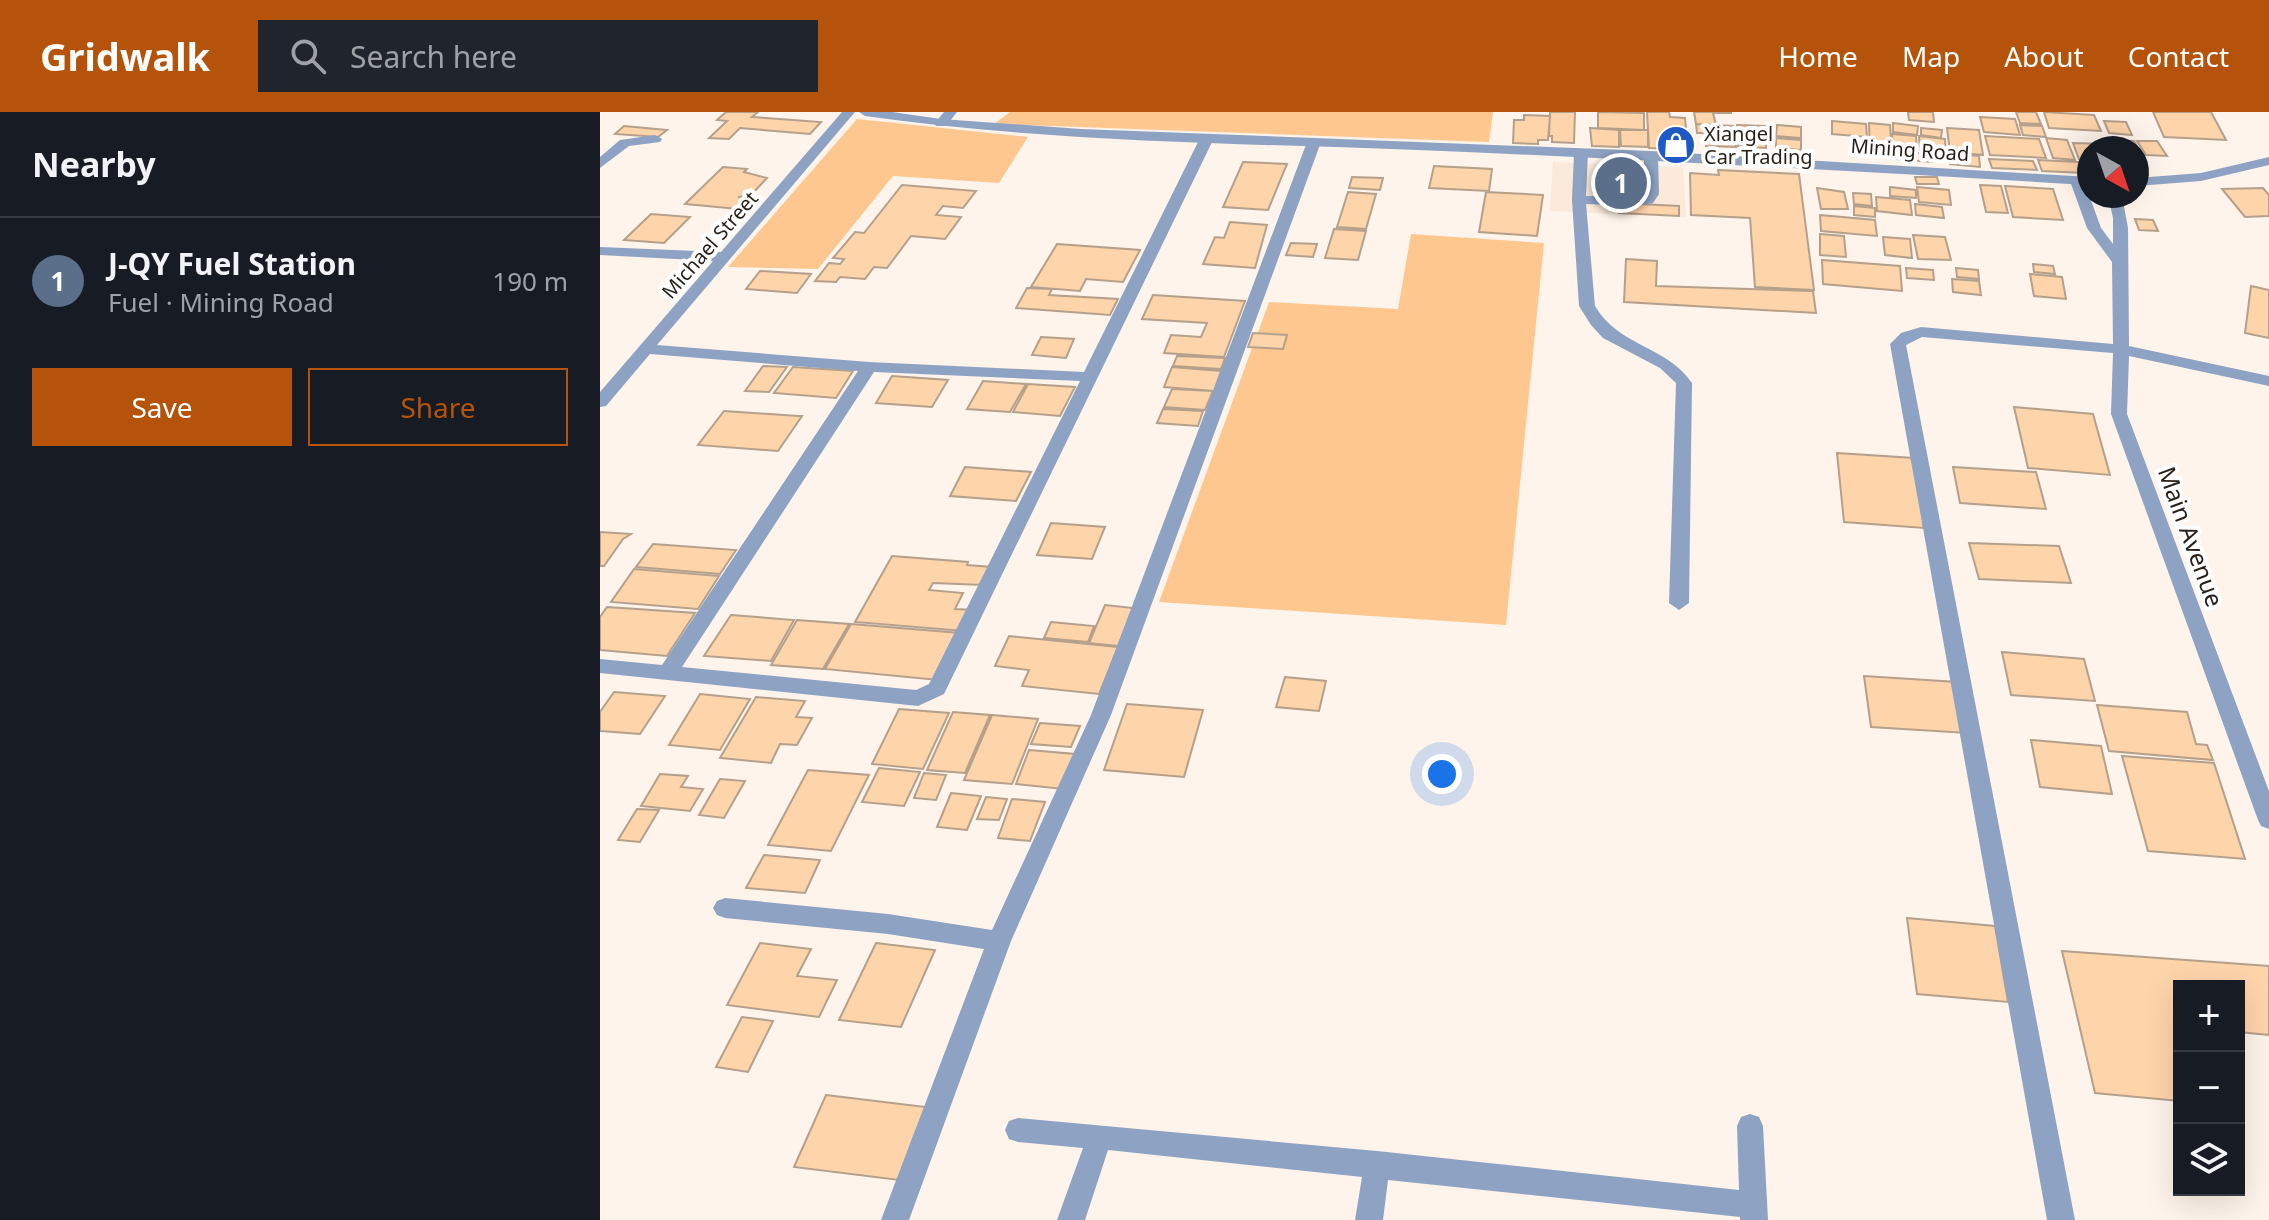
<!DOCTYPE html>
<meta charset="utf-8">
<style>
body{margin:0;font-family:"Noto Sans",sans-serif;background:#20242c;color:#f1f3f6}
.controls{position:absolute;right:24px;bottom:24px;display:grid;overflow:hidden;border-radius:0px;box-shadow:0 8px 32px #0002}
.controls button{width:72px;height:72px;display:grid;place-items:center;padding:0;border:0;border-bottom:2px solid #363941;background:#171b24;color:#f1f3f6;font:40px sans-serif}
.compass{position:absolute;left:1477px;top:24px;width:72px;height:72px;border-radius:50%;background:#171b24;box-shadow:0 8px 32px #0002;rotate:140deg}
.you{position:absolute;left:842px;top:662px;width:28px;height:28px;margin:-20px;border:6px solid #fff;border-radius:50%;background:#1a73e8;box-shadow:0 0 0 12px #1a73e833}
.badge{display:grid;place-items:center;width:52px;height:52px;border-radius:50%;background:#b45309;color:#fff;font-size:26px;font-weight:700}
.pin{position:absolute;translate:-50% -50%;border:4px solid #fff;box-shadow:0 2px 8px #0006}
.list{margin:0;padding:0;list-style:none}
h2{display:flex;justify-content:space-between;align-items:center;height:104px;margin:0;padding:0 32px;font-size:34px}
h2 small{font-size:26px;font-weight:400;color:#9ea1a6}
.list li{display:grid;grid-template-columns:52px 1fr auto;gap:24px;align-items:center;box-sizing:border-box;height:128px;padding:0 32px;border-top:2px solid #363941}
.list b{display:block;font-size:30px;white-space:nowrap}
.list p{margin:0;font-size:26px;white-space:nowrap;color:#9ea1a6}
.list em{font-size:26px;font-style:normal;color:#9ea1a6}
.actions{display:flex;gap:16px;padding:24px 32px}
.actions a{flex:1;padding:18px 0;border:2px solid #b45309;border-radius:0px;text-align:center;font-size:28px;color:#b45309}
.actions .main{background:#b45309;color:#fff}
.icon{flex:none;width:44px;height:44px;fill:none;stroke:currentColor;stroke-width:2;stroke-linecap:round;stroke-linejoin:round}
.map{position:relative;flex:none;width:1669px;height:1108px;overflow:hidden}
header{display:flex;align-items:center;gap:48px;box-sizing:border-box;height:112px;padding:0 40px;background:#b45309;color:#fff}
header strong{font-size:38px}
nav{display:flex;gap:44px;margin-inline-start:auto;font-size:28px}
.search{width:560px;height:72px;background:#20242c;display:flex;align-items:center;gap:20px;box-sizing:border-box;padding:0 28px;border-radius:0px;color:#9ea1a6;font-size:30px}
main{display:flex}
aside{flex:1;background:#171b24}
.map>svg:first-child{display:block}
.built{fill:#fbe9d9}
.green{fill:#fec790}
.building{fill:#fed4ab;stroke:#b5a08b;stroke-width:2}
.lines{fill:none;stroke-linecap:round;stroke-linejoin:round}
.service{fill:#8ea2c3;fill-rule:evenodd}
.minor{fill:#8ea2c3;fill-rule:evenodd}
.tertiary{fill:#8ea2c3;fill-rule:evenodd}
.labels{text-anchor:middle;stroke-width:8;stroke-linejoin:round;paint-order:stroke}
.far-poi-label{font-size:20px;fill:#271f17;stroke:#fff;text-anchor:start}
.far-street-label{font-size:20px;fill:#271f17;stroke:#fff}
.street-label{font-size:24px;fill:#271f17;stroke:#fff}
</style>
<header>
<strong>Gridwalk</strong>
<div class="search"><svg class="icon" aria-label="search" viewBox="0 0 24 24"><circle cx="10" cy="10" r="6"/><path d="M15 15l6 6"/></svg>Search here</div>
<nav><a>Home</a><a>Map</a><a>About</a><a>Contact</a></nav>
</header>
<main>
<aside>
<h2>Nearby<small></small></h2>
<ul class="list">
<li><span class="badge" style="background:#5c6f8a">1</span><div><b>J-QY Fuel Station</b><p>Fuel · Mining Road</p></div><em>190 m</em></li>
</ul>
<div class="actions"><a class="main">Save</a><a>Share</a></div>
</aside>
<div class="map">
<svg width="1669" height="1108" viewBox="0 0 1669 1108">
<rect width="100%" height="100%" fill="#fef4eb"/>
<path class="built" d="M953,50L1083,55L1086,105L950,99Z"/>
<path class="green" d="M410,0H893L889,30L394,12Z
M257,7L428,25L399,71L293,64L218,157L128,155Z
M811,122L944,131L906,513L559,490L669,190L798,197Z"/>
<path class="building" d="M126,0H158L152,5L221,10L210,22L140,16L129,27L109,26L127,9L117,8Z
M950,0H975L974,31L952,30V24H949Z
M998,0L1044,1V18L998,16Z
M1047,0H1069L1070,5L1085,6L1088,38L1049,36Z
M1094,0H1131V1H1113L1116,13L1096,12Z
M1308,0H1333L1334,10L1309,8Z
M1416,0H1436L1441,12L1420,11Z
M1444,0L1494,3L1501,19L1449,16Z
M1553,0H1611L1626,28L1564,25Z
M924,3L950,4L948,28H938V32L913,31L914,8H924Z
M1380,5L1415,7L1420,23L1384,20Z
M1232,9L1266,12L1267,25L1232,22Z
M1504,9L1526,10L1532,23L1509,21Z
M1269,11L1290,13L1292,40L1270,38Z
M1293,11L1318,14L1317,23L1293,20Z
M1096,12L1133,14L1136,35L1106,34L1104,21H1097Z
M1137,13L1165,14L1166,36L1138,34Z
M1177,13L1201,15V26L1176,24Z
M1420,13L1442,14L1446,25L1423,23Z
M24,14L67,18L58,25L15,22Z
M990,16L1019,18V35L992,34Z
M1321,16L1342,18L1341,26L1321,23Z
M1347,16L1379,18L1383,43L1350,40Z
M1020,18H1048V35L1021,34Z
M1292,22L1316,24L1317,39L1293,37Z
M1319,24L1345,27L1346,42L1320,39Z
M1385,24L1439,27L1446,46L1390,43Z
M1176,26L1201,28V38L1176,36Z
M1446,26L1467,28L1475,48L1453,46Z
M1508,29H1534L1546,49H1537V36H1512Z
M1537,29H1557L1567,44L1546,43Z
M1473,31L1507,32L1509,36H1489V47H1479Z
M1296,39L1331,42L1332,50L1297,47Z
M1350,41L1379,44L1380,55L1350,52Z
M1389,47L1433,49L1437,58L1392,56Z
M1438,48L1480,50L1484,61L1442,59Z
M643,50L687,52L668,98L623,95Z
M834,54L892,57L889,79L829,76Z
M123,55L147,57L144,60L167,66L150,84L138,85L148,86L138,97L85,92Z
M1009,56L1036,58L1034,86L1006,84Z
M1118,58L1199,62L1214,178L1155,175L1150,106L1091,103L1090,61L1119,63Z
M752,65L783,66L780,78L749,76Z
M1315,65H1337L1339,72H1317Z
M302,73L376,79L363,96L343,94L336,103L361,105L345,127L311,124L287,156L274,155L265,167L240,165L236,170L215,169L229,151L240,152L244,147L233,146L255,120L264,121Z
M1380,73L1401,74L1408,101L1386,100Z
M1405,74L1453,77L1463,108L1413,105Z
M1290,75L1316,78V86L1290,84Z
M1317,75L1349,78L1351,93L1319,90Z
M1217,76L1244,80L1248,97H1221Z
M1663,76L1669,83V104L1645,105L1622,77Z
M748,80L776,82L766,117L737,115Z
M886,80L943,83L937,124L879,120Z
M1253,81L1271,82L1272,94L1254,92Z
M1276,85L1310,88L1312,103L1277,99Z
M1019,91L1079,94V104L1019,101Z
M1315,92L1342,95L1344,106L1316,103Z
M1254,94L1275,96V105L1254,103Z
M51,102L90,105L64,131L24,128Z
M1220,103L1275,108L1277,124L1221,119Z
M1535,107L1553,108L1558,119L1539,118Z
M630,110L667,113L655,156L603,152L615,125L624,126Z
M734,117L766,119L758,148L725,146Z
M1220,122L1244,124L1246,145L1220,143Z
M1313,123L1345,125L1351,148L1318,147Z
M1283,125L1310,127L1312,146L1285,143Z
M691,131L717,132L713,145L686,143Z
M457,132L540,138L523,170L486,167L480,179L431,175Z
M1026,147L1057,149L1056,174L1213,179L1216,201L1024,190Z
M1222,148L1300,154L1302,179L1223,172Z
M1433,152L1453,154L1455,162L1434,160Z
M1306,156L1333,158L1334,168L1307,166Z
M1356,156L1378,158L1379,167L1357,165Z
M160,159L211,162L197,181L146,177Z
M1430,162L1462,165L1466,187L1434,184Z
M1352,167L1379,169L1381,183L1353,180Z
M1651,174L1669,178V226L1645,221Z
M427,176L452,177L449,183L518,187L510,203L416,196Z
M553,183L645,189L624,245L564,241L571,223L601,225L607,211L542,207Z
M653,221L687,223L683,237L648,235Z
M441,225L474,227L466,246L432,243Z
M577,244L625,246L621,257L573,254Z
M163,254L187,255L169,280L145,279Z
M193,255L253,259L236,286L174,281Z
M572,255L621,259L614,279L564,275Z
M292,264L348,268L332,295L276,291Z
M383,269L426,272L410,300L367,297Z
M428,272L475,275L460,304L413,300Z
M572,277L613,279L605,298L564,295Z
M1414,295L1493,302L1510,363L1428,356Z
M563,297L603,299L598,314L557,311Z
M124,299L198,304H202L178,339L98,333Z
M1237,341L1314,346L1324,416L1244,410Z
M365,355L431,360L416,389L350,384Z
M1353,355L1436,360L1446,397L1360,391Z
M451,411L505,415L492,447L437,443Z
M0,420L31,422L23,427L4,454H0Z
M1369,431L1459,434L1471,471L1379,467Z
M53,432L136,438L120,462L36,455Z
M292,444L368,450L367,453L392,455L384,473L333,471L329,478L363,481L355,497L374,498L364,519L255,510Z
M34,457L119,464L98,497L11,490Z
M505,493L533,496L518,534L489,531Z
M7,495L95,501L67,544L0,538V505Z
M131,503L194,508L171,549L104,544Z
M197,508L249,512L223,557L171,553Z
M451,510L494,514L488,530L444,526Z
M251,512L360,521L338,568L225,557Z
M409,524L518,535L499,582L422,574L429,558L395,554Z
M1402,540L1484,547L1495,589L1411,583Z
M1264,564L1357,570L1367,621L1271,615Z
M685,565L726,569L719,599L676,595Z
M14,580L65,584L40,622L0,619V600Z
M100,582L150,587L120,638L69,633Z
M156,585L205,589L196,605L212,606L197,633L180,632L171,651L120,646Z
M527,592L603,598L584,665L504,658Z
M1497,593L1587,600L1596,632L1607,633L1613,648L1509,639Z
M299,597L349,601L323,657L272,652Z
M353,600L390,603L365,661L327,658Z
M392,603L438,607L412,672L364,668Z
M440,611L480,614L471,635L431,632Z
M1431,628L1501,634L1512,682L1440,675Z
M429,638L475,642L463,677L416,672Z
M1522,644L1614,651L1645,747L1548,739Z
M279,656L320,660L304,694L262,690Z
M208,658L269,663L231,739L168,733Z
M324,661L346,663L336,688L314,686Z
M60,662L88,664L81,675L103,677L90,699L41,694Z
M120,667L145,669L124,706L99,703Z
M351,681L381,684L367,718L337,715Z
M386,685L407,687L399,708L377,707Z
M412,687L445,690L430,729L398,726Z
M37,697L59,698L40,730L18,728Z
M164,743L220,748L205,781L146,776Z
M1307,806L1395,814L1408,890L1317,882Z
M160,831L211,837L197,864L237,868L219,905L127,893Z
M276,831L335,838L301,915L239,908Z
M1462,839L1669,854V923L1639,920V874H1579V989L1495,981Z
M142,905L173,909L148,960L116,955Z
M226,983L334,996L307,1069L194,1055Z"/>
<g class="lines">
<path class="service" d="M981,37L988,41L986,84L1043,85L1044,43L1051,39L1058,43L1059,82L1053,91L1037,94L986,92L995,194C1018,234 1067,234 1092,271L1089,491L1079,498L1069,491L1076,271L1060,256L1003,226L991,213L979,194L972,88L974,41Z"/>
<path class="minor" d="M242,0H255L57,233L269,250L484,260L600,26L607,22L614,26L344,582L318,594L0,561V547L62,553L258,259L50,242L6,294L0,295V280L113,149L0,143V135L121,140ZM274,260L480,269L329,572L316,578L82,555Z
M344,0H357L346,14H336L335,11Z
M55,23L62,27L60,30L29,34L0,56V45L20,28Z
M714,26L721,30L511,603L411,829L309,1108H281L384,837L288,822L125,806L117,803L113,796L117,789L125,786L288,802L392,818L491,603L707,30Z
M1477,65L1484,69L1501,116L1513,132V106L1508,84H1522L1528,116L1529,234L1669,264V274L1529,244L1527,302L1669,679V717L1661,714L1658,708L1511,302L1513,241L1322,225L1306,233L1475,1108H1447L1290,232L1301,221L1321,215L1513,232L1512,150L1487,116L1470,69Z
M1150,1002L1159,1005L1163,1014L1168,1108H1140V1105L788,1068L783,1108H755L762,1065L508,1038L485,1108H457L483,1036L418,1030L409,1027L405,1018L409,1009L418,1006L777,1039L1139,1078L1137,1014L1141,1005Z"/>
<path class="tertiary" d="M259,0H292L341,7L481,17L1051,39L1489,65V73C1265,60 1042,47 818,38C634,31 448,30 265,4Z
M1669,45V53L1601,69L1537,74V66L1601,61Z"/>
</g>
<defs>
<g id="shop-disc" transform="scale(2)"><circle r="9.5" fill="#1e59c6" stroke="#fff"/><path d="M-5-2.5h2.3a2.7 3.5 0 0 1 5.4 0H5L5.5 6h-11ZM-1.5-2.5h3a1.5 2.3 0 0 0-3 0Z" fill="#fff"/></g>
</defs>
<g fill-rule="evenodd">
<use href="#shop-disc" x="1076" y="33"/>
</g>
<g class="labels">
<g class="far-poi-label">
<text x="1104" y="29">Xiangel<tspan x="1104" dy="23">Car Trading</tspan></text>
</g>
<g class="far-street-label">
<text transform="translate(1310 38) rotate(4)" y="7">Mining Road</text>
<text transform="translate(110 133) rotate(-49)" y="7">Michael Street</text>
</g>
<g class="street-label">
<text transform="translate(1590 425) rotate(70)" y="8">Main Avenue</text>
</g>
</g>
</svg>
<div class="controls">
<button>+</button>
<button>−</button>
<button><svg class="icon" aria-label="layers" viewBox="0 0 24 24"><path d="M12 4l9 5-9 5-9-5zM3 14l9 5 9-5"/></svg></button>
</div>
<svg class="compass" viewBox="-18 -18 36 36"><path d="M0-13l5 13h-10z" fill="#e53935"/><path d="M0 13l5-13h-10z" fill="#9ea1a6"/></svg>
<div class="you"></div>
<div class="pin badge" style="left:1021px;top:71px;background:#5c6f8a">1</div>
</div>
</main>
